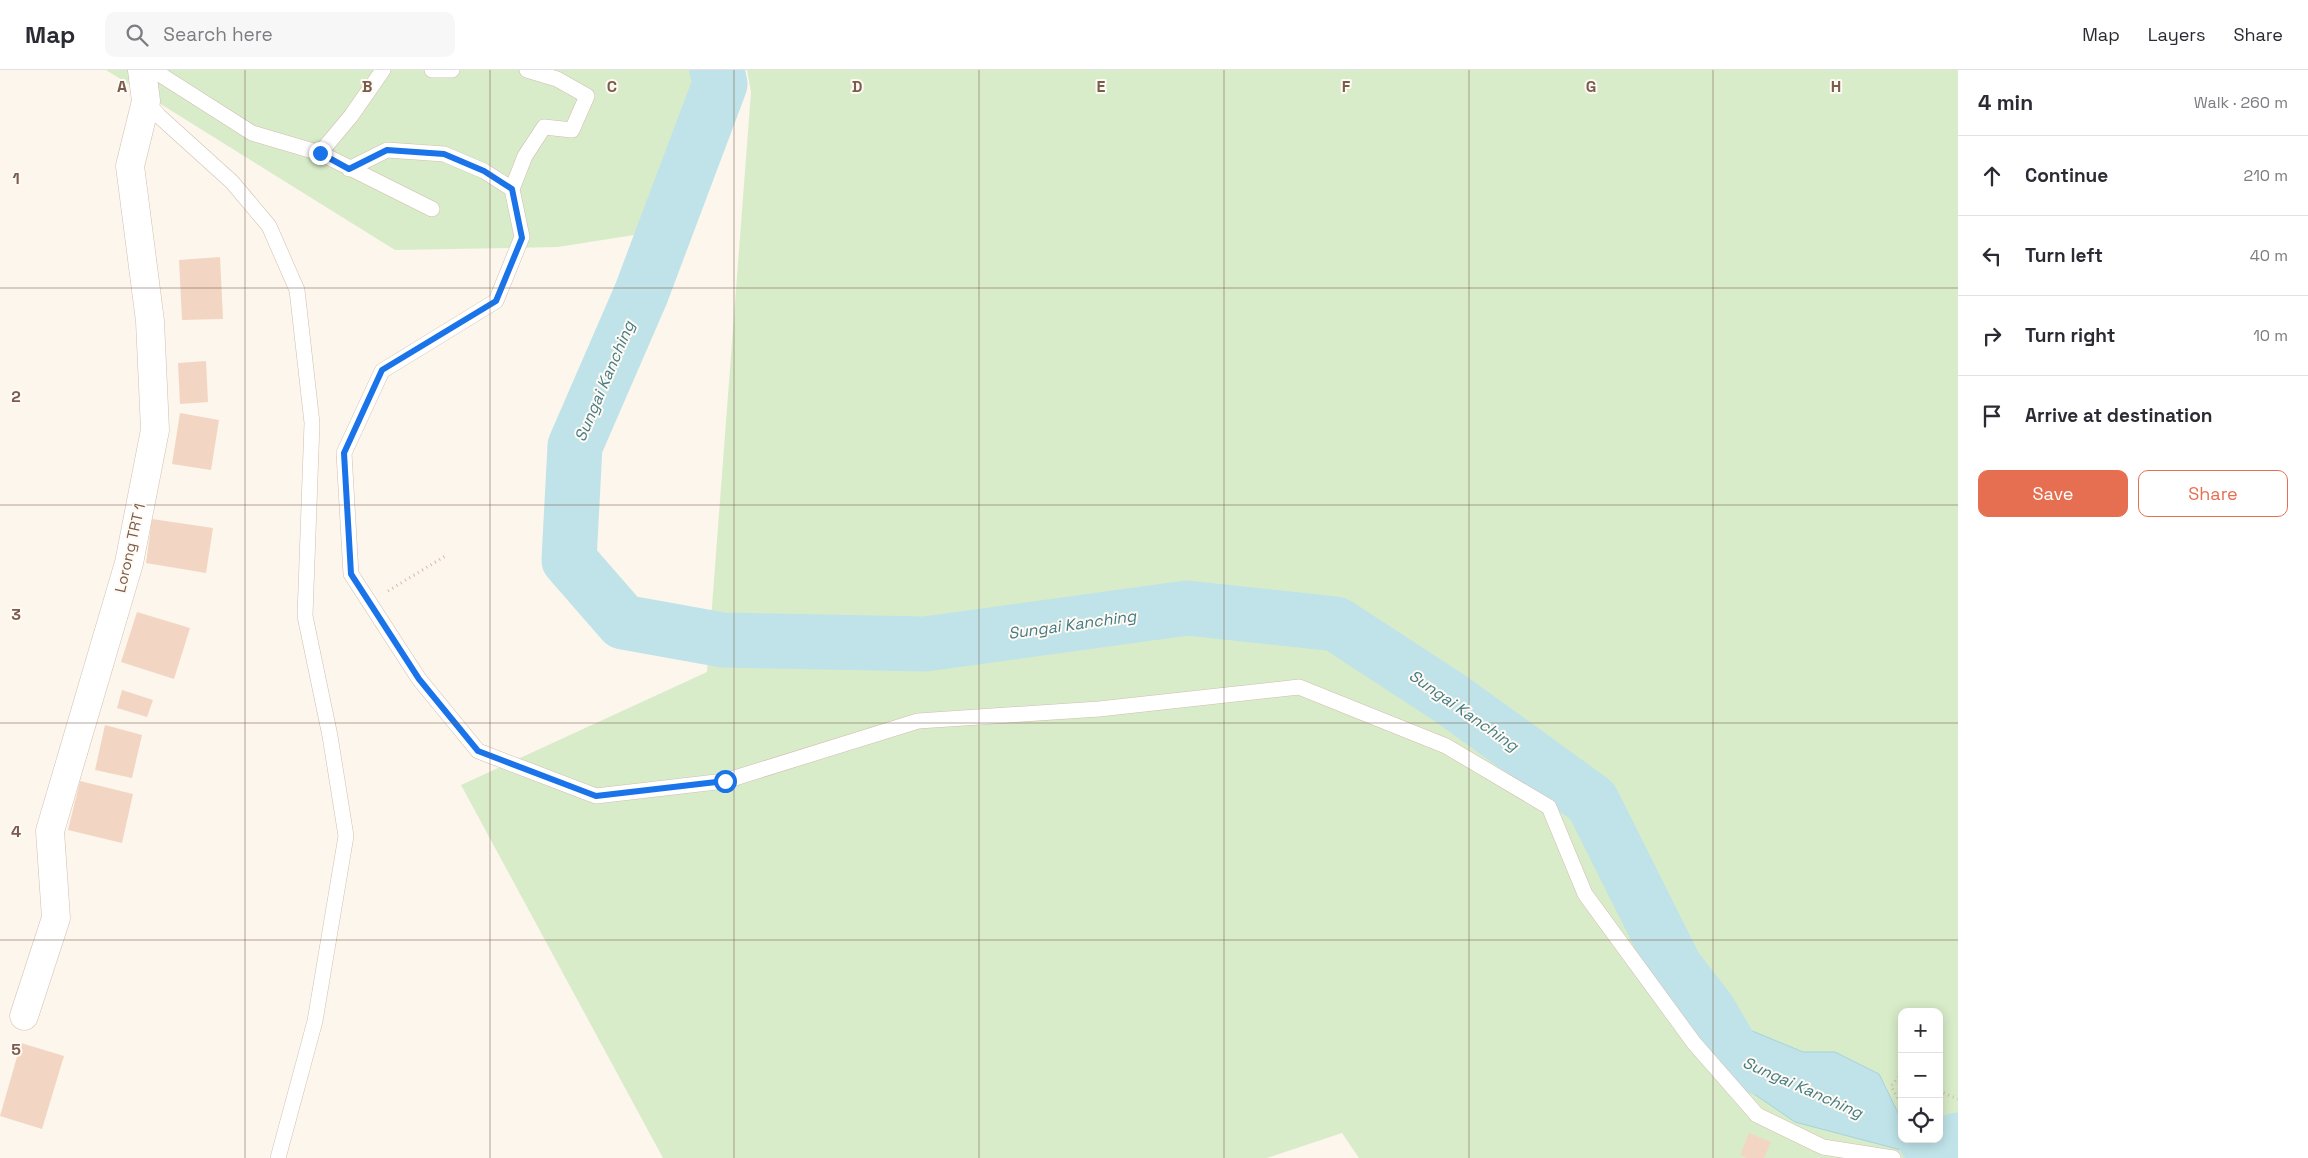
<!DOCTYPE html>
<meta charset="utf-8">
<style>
body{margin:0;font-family:"Space Grotesk",sans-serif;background:#f7f7f7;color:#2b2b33}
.controls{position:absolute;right:15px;bottom:15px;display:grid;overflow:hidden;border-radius:10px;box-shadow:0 2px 12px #0003}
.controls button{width:45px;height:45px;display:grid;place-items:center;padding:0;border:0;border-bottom:1px solid #e1e1e2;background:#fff;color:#2b2b33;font:25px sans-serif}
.stop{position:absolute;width:15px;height:15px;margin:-11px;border:4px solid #1a73e8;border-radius:50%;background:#fff}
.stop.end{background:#1a73e8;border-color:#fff;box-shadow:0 1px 5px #0008}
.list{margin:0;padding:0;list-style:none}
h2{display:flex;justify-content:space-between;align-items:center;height:65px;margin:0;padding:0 20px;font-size:21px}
h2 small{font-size:16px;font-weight:400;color:#7c7c81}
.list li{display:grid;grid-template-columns:32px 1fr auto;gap:15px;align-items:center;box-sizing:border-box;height:80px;padding:0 20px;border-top:1px solid #e1e1e2}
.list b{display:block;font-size:19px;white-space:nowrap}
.list em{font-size:16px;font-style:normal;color:#7c7c81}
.actions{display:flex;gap:10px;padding:15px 20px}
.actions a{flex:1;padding:11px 0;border:1px solid #e76f51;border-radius:10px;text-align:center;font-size:18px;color:#e76f51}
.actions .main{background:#e76f51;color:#fff}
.icon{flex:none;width:28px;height:28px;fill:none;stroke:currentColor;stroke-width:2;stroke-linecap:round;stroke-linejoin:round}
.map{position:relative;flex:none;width:1958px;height:1088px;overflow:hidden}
header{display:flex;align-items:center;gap:30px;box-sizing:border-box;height:70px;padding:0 25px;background:#fff;border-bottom:1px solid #e1e1e2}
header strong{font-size:24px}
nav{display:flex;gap:28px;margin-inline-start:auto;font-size:18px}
.search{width:350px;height:45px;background:#f7f7f7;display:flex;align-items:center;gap:12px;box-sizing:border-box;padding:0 18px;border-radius:10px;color:#7c7c81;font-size:19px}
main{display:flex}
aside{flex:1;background:#fff}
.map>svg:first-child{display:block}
.green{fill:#d8ecc9;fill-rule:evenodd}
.water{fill:#bfe3e8;stroke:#a5d3da}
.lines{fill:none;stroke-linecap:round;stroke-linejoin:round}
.river{stroke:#bfe3e8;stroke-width:55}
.building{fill:#f3d5c3}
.service-casing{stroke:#d1beb0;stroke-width:16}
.minor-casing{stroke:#d1beb0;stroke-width:29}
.path{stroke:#d9b8a5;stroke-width:3;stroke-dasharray:1 4;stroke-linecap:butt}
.service{stroke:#fff;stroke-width:15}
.minor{stroke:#fff;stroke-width:28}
.route{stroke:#1a73e8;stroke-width:6}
.grid{fill:none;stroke:#7a5c4d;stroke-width:1;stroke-opacity:0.55}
.labels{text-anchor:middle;stroke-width:4;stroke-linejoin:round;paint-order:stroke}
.street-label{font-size:15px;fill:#7a5c4d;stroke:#fffaf3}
.water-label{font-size:16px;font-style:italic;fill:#437c86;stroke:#fffaf3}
.grid-label{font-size:16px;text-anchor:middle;font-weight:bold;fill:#7a5c4d;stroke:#fffaf3;stroke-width:4;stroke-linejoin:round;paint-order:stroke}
</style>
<header>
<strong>Map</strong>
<div class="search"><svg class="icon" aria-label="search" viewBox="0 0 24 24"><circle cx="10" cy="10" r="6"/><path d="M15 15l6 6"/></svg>Search here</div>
<nav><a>Map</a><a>Layers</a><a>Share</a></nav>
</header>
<main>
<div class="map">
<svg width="1958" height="1088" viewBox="0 0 1958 1088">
<rect width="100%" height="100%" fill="#fdf6ec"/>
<path class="green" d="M106,0H694L695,7L653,162L558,177L395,180Z
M747,0H1958V1088H1359L1342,1063L1267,1088H663L461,715L707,602L751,22ZM1902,942H1939V1069H1902Z"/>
<path class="water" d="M1719,939L1750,960L1803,982H1835L1879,1004L1902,1051V1069H1907L1905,1081L1795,1052L1741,1015L1698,945Z"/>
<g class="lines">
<path class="river" d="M717,0L720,14L641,224L575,376L569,490L623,552L723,570L925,574L1187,538L1336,554L1451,629L1592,731L1675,897L1709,941L1736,987L1758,997
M1925,1069L1946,1075L1958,1070"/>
</g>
<path class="building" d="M220,187L223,249L182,250L179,190Z
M206,291L208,332L180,334L178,293Z
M180,343L219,350L211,400L172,394Z
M152,449L213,458L206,503L146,493Z
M137,542L190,558L174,609L121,592Z
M122,620L153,630L147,647L117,638Z
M105,655L142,665L132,708L95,700Z
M80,711L133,724L122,773L68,760Z
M21,973L64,986L42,1059L0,1046Z
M1749,1063L1771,1072L1764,1088H1747L1740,1085Z"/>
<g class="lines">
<g class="service-casing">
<path id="service" d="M153,0L252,63L320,83L432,139
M432,0H452
M146,31L159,46L232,112L269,156L297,220L312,353L305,546L330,666L346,766L315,951L278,1088
M320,83L351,46L383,0
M349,99L387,80L444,84L484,101L512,119L522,167L496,231L382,301L344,383L351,504L419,609L478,681L596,726L725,711L918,651L1099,639L1299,617L1446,676L1549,737L1585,824L1694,973L1757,1045L1823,1077L1893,1088
M512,119L525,86L544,57L572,60L587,26L557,9L527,0"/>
</g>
<g class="minor-casing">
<path id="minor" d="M24,946L56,848L50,761L129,493L155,360L150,251L130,96L146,31L142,0"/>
</g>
<path class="path" d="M388,521L447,485
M1902,1003L1891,1016L1902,1036
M1939,1021L1958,1029"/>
<use href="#service" class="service"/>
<use href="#minor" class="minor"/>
</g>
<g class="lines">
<path class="route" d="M320,83L349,99L387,80L444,84L484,101L512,119L522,168L496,231L382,300L344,383L351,504L419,609L478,681L596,726L725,711"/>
</g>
<path class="grid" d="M245,0V1088M490,0V1088M734,0V1088M979,0V1088M1224,0V1088M1469,0V1088M1713,0V1088M0,218H1958M0,435H1958M0,653H1958M0,870H1958"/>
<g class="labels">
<g class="street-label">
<text transform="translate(130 478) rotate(-77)" y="5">Lorong TRT 1</text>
</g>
<g class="water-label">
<text transform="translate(604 311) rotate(-67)" y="6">Sungai Kanching</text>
<text transform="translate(1072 554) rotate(-8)" y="6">Sungai Kanching</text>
<text transform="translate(1464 640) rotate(35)" y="6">Sungai Kanching</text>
<text transform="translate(1803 1017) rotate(24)" y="6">Sungai Kanching</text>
</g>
</g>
<g class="grid-label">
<text x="122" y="22">A</text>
<text x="367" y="22">B</text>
<text x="612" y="22">C</text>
<text x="857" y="22">D</text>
<text x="1101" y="22">E</text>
<text x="1346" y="22">F</text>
<text x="1591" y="22">G</text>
<text x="1836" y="22">H</text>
<text x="16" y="114">1</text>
<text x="16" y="332">2</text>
<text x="16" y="550">3</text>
<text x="16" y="767">4</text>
<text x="16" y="985">5</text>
</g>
</svg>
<div class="controls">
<button>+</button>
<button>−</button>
<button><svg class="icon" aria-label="locate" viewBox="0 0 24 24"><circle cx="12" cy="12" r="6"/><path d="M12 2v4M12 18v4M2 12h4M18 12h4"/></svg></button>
</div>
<div class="stop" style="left:725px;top:711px"></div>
<div class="stop end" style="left:320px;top:83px"></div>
</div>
<aside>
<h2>4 min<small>Walk · 260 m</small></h2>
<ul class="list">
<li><svg class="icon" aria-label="ahead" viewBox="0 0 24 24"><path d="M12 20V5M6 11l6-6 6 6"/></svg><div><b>Continue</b></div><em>210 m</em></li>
<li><svg class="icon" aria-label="left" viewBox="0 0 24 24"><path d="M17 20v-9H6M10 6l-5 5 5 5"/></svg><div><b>Turn left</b></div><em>40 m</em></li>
<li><svg class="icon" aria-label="right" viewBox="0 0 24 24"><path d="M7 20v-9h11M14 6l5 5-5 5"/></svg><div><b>Turn right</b></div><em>10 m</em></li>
<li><svg class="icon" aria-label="arrive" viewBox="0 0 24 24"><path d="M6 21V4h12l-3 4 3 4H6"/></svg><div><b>Arrive at destination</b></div></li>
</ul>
<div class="actions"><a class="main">Save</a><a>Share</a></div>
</aside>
</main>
